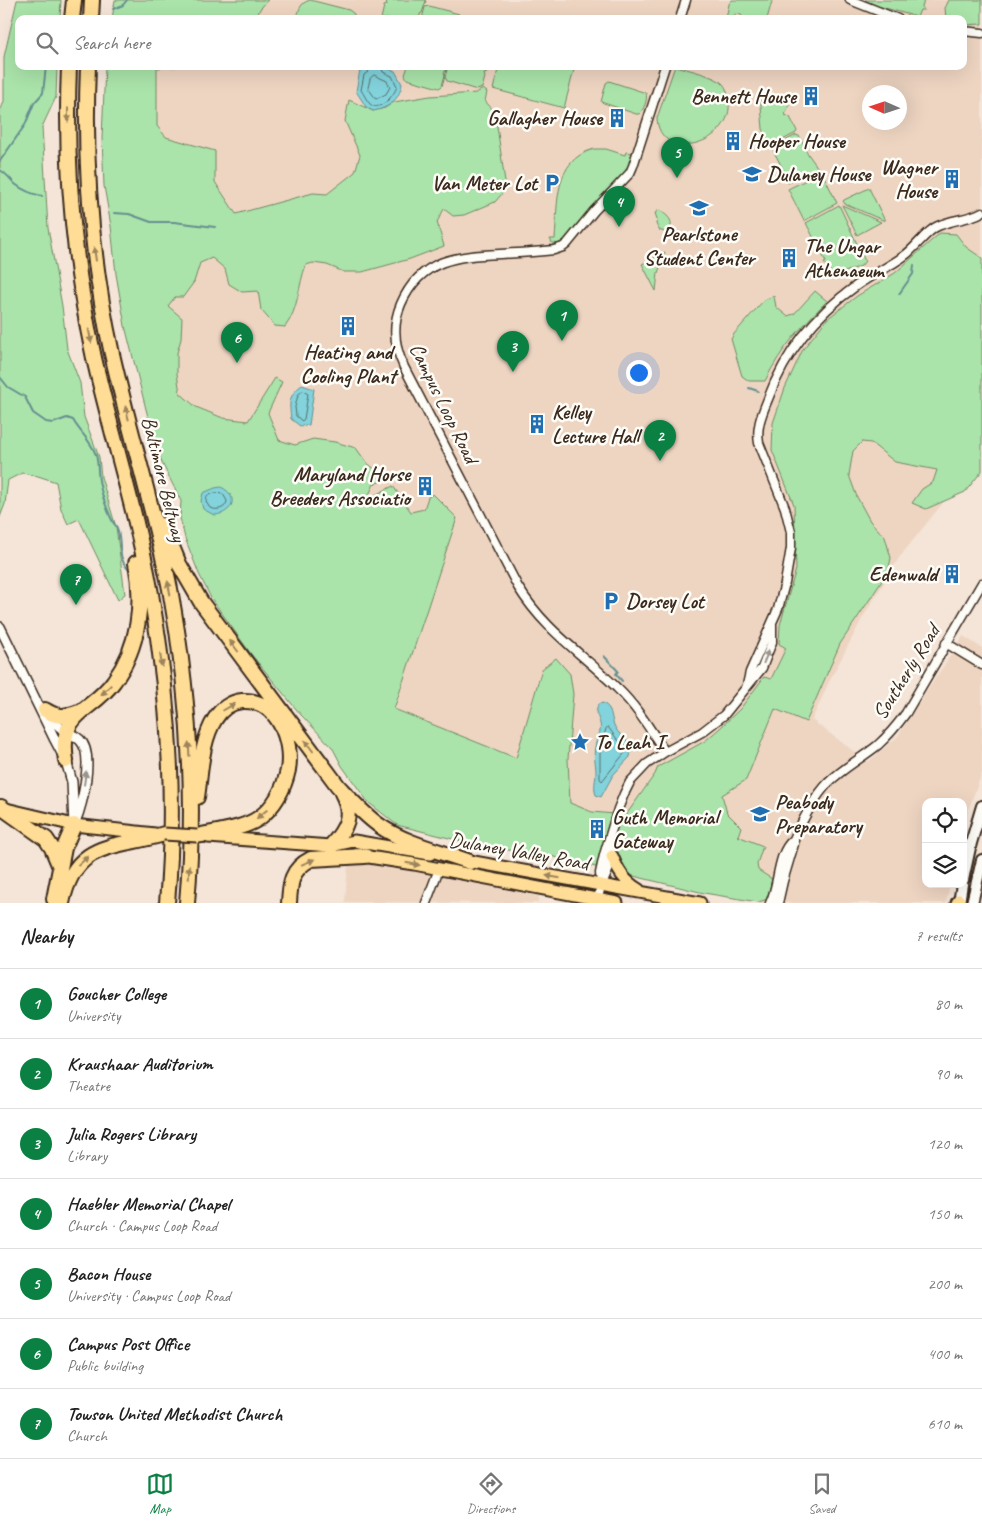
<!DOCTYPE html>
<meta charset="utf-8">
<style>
body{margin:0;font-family:Caveat,sans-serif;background:#f2f2f2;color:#222}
.controls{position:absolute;right:15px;bottom:15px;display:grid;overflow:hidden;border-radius:10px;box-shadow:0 5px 20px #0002}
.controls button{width:45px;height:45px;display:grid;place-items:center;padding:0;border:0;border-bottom:1px solid #e0e0e0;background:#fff;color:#222;font:25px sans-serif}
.compass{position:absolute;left:862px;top:85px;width:45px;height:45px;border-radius:50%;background:#fff;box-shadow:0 5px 20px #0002;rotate:273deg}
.you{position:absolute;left:638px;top:372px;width:18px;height:18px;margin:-12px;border:4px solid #fff;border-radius:50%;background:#1a73e8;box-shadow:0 0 0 8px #1a73e833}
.badge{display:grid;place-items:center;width:32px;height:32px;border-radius:50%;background:#0b8043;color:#fff;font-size:16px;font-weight:700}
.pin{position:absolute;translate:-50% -41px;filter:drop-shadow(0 1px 2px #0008)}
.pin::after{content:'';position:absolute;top:26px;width:18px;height:15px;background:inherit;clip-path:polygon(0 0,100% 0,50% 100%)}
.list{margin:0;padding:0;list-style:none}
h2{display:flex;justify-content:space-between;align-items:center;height:65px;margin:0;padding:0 20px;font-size:21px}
h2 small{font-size:16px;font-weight:400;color:#767676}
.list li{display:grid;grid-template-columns:32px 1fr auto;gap:15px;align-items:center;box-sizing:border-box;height:70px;padding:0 20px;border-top:1px solid #e0e0e0}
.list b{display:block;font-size:19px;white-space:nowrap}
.list p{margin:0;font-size:16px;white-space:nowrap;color:#767676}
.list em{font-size:16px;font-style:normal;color:#767676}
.icon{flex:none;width:28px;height:28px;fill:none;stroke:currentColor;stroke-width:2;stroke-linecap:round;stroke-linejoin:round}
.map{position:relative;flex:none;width:982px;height:903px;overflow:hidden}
.search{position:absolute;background:#fff;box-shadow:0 5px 20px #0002;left:15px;right:15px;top:15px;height:55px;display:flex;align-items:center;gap:12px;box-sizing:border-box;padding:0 18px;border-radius:10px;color:#767676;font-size:19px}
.sheet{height:555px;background:#fff}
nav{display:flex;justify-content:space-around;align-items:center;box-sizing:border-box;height:70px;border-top:1px solid #e0e0e0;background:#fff;font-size:14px;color:#767676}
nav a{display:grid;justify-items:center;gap:2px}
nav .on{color:#0b8043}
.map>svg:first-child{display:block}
.built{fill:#eed5c2;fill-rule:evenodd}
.green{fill:#aae4aa;stroke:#728764}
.water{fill:#82d3dc;stroke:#668f90}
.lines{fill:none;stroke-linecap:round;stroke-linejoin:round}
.shore{stroke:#576e6a;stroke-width:1}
.stream{stroke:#668f90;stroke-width:2}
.minor-casing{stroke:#3b2a1e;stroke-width:11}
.tertiary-casing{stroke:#3b2a1e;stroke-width:12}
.secondary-casing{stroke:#3b2a1e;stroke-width:14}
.primary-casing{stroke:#3b2a1e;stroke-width:15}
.motorway-casing{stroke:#3b2a1e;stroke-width:18}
.minor{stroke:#fdfcf7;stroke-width:8}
.tertiary{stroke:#fdfcf7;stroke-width:9}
.secondary{stroke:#fdfcf7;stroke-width:10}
.primary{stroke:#ffdd96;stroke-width:11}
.motorway{stroke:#ffdd96;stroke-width:14}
.primary-bridge-casing{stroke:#3b2a1e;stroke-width:15;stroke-linecap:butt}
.primary-bridge{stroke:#ffdd96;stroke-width:11}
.oneway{fill:#9d845a}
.oneway2{fill:#9c938a}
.labels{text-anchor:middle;stroke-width:5;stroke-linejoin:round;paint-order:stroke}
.poi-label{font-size:21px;font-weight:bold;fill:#3b2a1e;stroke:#fdfcf7;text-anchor:start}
.street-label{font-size:21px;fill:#3b2a1e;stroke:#fdfcf7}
</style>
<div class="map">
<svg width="982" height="903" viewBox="0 0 982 903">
<rect width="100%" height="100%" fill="#f4e5d8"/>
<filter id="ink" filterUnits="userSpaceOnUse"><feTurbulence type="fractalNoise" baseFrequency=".02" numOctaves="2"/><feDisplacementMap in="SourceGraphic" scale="10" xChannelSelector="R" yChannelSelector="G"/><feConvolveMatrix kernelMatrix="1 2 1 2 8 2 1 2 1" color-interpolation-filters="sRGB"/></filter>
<g filter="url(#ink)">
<path class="built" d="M119,0H982V457L946,499L899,558L862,619L829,682L812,720L868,762L897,737L963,636L982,648V773L963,824V802H926V884H950L946,903H762L704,893L546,855L485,847L417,830L385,810L208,580L113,66H963V19H116ZM870,92H900V122H870Z
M348,864H377L539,896L538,903L345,902Z"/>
<path class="green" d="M17,0H61L60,19H19V66H57L56,97L42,127L48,228L62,306L67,349L80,383L84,417L99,457L101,477L116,527L125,594L118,600L79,519L68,524L61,509L56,482L38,476L22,473L8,480L5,504L0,517V112L4,101V57Z
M115,0H268L260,9L256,19H112Z
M310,0L349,10L354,14L355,19H297C299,9 300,3 310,0Z
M386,0H425L426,1L422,13L420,14V19H381L384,6L387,5Z
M732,0H772V1L767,19H745L741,15L736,14L733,16V19H726L729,4Z
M865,0H924L922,7L924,10H920L917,17L878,6Z
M949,0H982V24L963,25V19H946L945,8Z
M429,6L459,14L462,19H422L425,7Z
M105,66H187L157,68V126L166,137L215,151V182L236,214L313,193L327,194L355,172L360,155L345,121L349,100L373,111L385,108L394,102L430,96L476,93L483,89L487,92L485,101L495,112L506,189L495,202L464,215L453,216L444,209L437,222L444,246L410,259L362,272H344L327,265L313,263L306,265C298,285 299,309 285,327L275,326L261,310L258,291L242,292L229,284L225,269L212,258L200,263L194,282L183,297H175L168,306L182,318L181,339L177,353V374L180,393L196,407L223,418L248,421L275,378L282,382L268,413L279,440L295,445L313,439L335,442L356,448L366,462L377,471L386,475L385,480L374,484L367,499L393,486L411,512L424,509L428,497L433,494L457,518L394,709L516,758L542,669L556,658L570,674L573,694L568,759L570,803L592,812L626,815L655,774L658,767L705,741L720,728L740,709L764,677L771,679L786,648L779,644L780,625L796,569L794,505L772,450L773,423L785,388L803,349L827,319L857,296L895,273L940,233L956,234L966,247L982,258V471L965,492L926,509L912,503L922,489L933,482L937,470L895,462L871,443L862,442L853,451L849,475L857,497L870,521L885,537L891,558L888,572L840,644L806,722L775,709L746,780L722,795L727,813L741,827L738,836L763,846L757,864L758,870L772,879L768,899L758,902L704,893L546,855L485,847L397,825L368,802L342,766L332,747L301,715L251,654L211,598L199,574L185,538L180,518L181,501L162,463L148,417L125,326L116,274L111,226L104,186L102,138Z
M408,66H447L446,71L444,72L445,75L442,86L439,88L407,79L405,75Z
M448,66H489L487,73L484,74L485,77L482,88L477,90L447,81L445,77Z
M499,66H575L564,108L493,89Z
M675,66C686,69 716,76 723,84C727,88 728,96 729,102C733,145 659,164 657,118Z
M609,81L646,93C648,99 644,110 639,114H636L601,102L606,83Z
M761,93L790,102L785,115L790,117L797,131L796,133L773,145L770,144L763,129L760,95Z
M796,135L799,136L808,154L818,168L788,183L785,177L786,175L773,150L774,147Z
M594,149H606L625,155L626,152L632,153L628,169L565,239L559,244L552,243L550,239H555C558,204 553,160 594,149Z
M822,172L837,203L804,221L788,189Z
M869,188L885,221L845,204L843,201L844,200Z
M839,205L865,261L861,266L835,276L833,275L824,263L826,262L806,223Z
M842,205L881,222L857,235Z
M659,210C669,216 676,223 667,233L659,230L656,224L657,219L655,213Z
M665,252L658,273L656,291L642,264Z
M815,291L827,301C801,327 782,347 765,381H749L742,376L731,339L734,334L764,300L774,296L776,307L787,316L794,314Z"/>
<path class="water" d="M373,66H379L395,71L402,84C399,101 388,108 373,111L366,107L356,91L360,70Z
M302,385L314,389L309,425L300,426L291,419C289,403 288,395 302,385Z
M221,487C240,496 233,514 214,515L203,509L201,501L203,493L215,488Z
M603,703C613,709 610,715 614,725C618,735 627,739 632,747L630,757L613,775L601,797L596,795C593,787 596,780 596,772C596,764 593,755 595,747C598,730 605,732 596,713L598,704Z"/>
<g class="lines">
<path class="shore" d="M370,66L369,71L364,75L361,90C364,94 366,100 370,104C379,113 395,95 397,86L392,76L383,72L381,66
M374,75L387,81L390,87L386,94L376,99L368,88L370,79Z
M303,391L308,394L304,419L302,421L296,416L295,407L298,395Z
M215,493L223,494L227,501C226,509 217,511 210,508L206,502L207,496Z
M608,727L617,739L625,746L627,750L602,781L600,779V748L606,729Z"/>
<path class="stream" d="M113,9L123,5L127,0
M0,161L25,125L34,103L43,93L46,66
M0,170C7,174 10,179 15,184C24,191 31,194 42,196
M114,213L129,214L151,222H174L215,227
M899,294L913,274L914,265
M0,377L8,387L25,397L33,413L46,422L53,423L67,418L73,420C81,434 90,439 96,455C99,466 97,475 100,485C101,493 109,515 113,522C114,524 116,525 117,528C122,540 117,557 127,568
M749,388L758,391
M604,656L618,671L616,674L622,681"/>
<g class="minor-casing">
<path id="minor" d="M850,0L898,19
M680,19L686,0
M963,31L982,33
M946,643L982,665
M747,685L750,672L778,609L785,583L791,548V532L785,508L759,443C756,427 762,414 768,399C785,353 815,315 856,286C871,275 889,267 904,256C916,248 927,230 938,226C953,219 968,220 982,212
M665,752C650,729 637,707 617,688C581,652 546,632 518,587L404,367C394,346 392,325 401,304C421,258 457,256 500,254C518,253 536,252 554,250L563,247L567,244L594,211L630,173L633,166L665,66
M601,885C611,869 612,858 611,840
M426,903L439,869
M597,903L601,885L600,873L604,855L618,809L624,794L630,782L647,764L665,752L702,732L724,715L762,668L772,642V625
M770,903C779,886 777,854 792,841
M778,903L783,881L794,844V839C803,819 813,799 828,783C843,768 862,758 878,745C889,735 898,724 906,713L982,583"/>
</g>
<g class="tertiary-casing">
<path id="tertiary" d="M0,627L55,740L66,761L72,782L74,825
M47,713C53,720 58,728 67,732C72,735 76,736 80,740C95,754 82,805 75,822"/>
</g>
<g class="secondary-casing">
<path id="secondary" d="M963,880L971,843L982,806
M959,903L962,884
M972,903L982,860"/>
</g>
<g class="primary-casing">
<path id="primary" d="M6,809L74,825L155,834
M208,837L331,846L354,841L430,854
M356,855L414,864L617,903
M612,856C618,871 624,881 639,890
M463,860L700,903
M957,903L959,900"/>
</g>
<g class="motorway-casing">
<path id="motorway" d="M72,19L74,0
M91,19L92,0
M69,66C65,164 73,262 94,358C112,437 137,514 151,594C169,696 176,799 167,903
M88,66C84,163 91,260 112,354C130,433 154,510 170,589C189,692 196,799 187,903
M163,525L179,564L201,602L338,786C351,800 364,815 380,826C406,844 440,851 470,862
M45,710C57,718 66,717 79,712
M66,761C58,710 91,714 114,681C139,647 144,603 136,563
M1,807L46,839L52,848L60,867
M197,836C215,832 244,829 259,818C274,807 284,789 288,770C293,741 278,699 242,701C231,702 221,709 215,719C201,741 201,772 197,797
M331,846C346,829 354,815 342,793
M54,899L64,848L74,825
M62,903C75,840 114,849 164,834
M289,903C290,883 291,869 311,859L365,856"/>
</g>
<use href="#minor" class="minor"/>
<use href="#tertiary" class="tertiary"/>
<use href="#secondary" class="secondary"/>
<use href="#primary" class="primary"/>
<use href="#motorway" class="motorway"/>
<g class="primary-bridge-casing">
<path id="primary-bridge" d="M164,834L197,836"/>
</g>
<use href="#primary-bridge" class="primary-bridge"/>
</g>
<defs><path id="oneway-solid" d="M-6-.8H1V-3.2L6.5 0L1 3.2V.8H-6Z" transform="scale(1.25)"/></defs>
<g class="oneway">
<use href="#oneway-solid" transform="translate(68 115) rotate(90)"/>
<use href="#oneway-solid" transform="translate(95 254) rotate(-98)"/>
<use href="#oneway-solid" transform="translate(90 336) rotate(79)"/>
<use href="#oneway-solid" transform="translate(127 413) rotate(-104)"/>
<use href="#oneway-solid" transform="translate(169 588) rotate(-101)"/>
<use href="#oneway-solid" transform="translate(234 646) rotate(-127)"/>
<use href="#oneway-solid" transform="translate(161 660) rotate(82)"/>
<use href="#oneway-solid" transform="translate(106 690) rotate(134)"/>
<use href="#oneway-solid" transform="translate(229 707) rotate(-30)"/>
<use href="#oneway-solid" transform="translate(309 746) rotate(-127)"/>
<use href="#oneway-solid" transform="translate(189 749) rotate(-93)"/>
<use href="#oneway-solid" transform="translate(262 814) rotate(140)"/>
<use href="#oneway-solid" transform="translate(83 861) rotate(-43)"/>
<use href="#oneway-solid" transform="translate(308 862) rotate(-23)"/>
<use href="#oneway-solid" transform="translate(413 864) rotate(10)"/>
<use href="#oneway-solid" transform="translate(189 872) rotate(-87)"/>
<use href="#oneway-solid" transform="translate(553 877) rotate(-170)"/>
</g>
<g class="oneway2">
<use href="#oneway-solid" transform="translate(766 657) rotate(-68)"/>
<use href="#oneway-solid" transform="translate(85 778) rotate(-82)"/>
</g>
</g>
<defs>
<g id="building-bare" transform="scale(1.5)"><path d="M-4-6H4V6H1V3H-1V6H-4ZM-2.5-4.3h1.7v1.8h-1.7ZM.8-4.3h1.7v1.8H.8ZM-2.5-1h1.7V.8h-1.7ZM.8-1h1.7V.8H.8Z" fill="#1f6fb2" stroke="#fdfcf7" stroke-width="2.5" paint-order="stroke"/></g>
<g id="university-bare" transform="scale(1.5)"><path d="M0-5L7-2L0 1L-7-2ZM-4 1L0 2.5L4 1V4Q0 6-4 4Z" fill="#1f6fb2" stroke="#fdfcf7" stroke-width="2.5" paint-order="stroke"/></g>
<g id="parking-bare" transform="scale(1.5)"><path d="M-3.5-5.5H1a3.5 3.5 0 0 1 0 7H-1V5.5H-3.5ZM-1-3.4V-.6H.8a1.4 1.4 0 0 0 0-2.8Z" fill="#1f6fb2" stroke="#fdfcf7" stroke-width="2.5" paint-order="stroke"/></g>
<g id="sight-bare" transform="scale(1.5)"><path d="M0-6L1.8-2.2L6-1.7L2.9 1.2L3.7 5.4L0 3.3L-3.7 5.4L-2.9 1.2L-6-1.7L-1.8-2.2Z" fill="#1f6fb2" stroke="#fdfcf7" stroke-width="2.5" paint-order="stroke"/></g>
<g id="school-bare" transform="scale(1.5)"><path d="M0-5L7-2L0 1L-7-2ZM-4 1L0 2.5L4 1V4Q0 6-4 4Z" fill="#1f6fb2" stroke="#fdfcf7" stroke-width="2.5" paint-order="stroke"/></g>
</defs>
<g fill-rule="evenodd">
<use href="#building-bare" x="811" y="96"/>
<use href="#building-bare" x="617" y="118"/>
<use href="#building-bare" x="733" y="141"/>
<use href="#university-bare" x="752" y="174"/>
<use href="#building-bare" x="952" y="179"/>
<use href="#parking-bare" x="552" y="183"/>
<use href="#university-bare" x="699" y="208"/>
<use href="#building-bare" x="789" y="258"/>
<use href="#building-bare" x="348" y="326"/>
<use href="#building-bare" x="537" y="424"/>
<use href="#building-bare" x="425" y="486"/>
<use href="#building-bare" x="952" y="574"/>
<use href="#parking-bare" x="611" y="601"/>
<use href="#sight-bare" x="580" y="742"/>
<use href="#school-bare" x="760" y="814"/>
<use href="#building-bare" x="597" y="829"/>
</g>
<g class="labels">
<g class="poi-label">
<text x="796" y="103" text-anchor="end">Bennett House</text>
<text x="602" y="125" text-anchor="end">Gallagher House</text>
<text x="748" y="148">Hooper House</text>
<text x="937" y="174" text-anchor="end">Wagner<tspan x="937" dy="24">House</tspan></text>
<text x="767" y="181">Dulaney House</text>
<text x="537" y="190" text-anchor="end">Van Meter Lot</text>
<text x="699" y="241" text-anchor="middle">Pearlstone<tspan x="699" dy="24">Student Center</tspan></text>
<text x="804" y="253">The Ungar<tspan x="804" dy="24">Athenaeum</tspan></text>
<text x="348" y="359" text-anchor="middle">Heating and<tspan x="348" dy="24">Cooling Plant</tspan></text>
<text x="552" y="419">Kelley<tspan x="552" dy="24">Lecture Hall</tspan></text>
<text x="410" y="481" text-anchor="end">Maryland Horse<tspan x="410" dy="24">Breeders Associatio</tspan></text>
<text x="937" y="581" text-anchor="end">Edenwald</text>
<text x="626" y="608">Dorsey Lot</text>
<text x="595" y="749">To Leah I</text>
<text x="775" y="809">Peabody<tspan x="775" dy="24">Preparatory</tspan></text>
<text x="612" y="824">Guth Memorial<tspan x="612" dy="24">Gateway</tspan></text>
</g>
<g class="street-label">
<text transform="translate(444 403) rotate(64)" y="7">Campus Loop Road</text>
<text transform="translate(164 479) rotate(76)" y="7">Baltimore Beltway</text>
<text transform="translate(906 672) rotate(-58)" y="7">Southerly Road</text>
<text transform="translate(519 851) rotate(10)" y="7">Dulaney Valley Road</text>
</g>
</g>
</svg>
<div class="controls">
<button><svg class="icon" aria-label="locate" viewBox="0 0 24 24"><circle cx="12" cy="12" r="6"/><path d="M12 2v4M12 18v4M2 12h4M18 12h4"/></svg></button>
<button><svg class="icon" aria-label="layers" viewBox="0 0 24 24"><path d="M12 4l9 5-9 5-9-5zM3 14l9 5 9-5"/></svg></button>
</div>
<svg class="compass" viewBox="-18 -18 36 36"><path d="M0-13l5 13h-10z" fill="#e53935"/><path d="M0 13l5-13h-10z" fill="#767676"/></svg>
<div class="you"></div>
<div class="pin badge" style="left:562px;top:341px">1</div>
<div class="pin badge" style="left:660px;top:461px">2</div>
<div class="pin badge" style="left:513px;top:372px">3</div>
<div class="pin badge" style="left:619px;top:227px">4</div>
<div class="pin badge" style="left:677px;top:178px">5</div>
<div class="pin badge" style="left:237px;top:363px">6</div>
<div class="pin badge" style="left:76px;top:605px">7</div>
<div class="search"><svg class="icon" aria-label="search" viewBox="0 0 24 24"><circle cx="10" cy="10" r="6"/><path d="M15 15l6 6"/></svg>Search here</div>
</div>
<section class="sheet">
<h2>Nearby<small>7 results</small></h2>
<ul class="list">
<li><span class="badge">1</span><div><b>Goucher College</b><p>University</p></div><em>80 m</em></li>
<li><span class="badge">2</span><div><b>Kraushaar Auditorium</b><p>Theatre</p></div><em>90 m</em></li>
<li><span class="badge">3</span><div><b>Julia Rogers Library</b><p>Library</p></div><em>120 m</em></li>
<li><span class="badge">4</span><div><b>Haebler Memorial Chapel</b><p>Church · Campus Loop Road</p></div><em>150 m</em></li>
<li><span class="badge">5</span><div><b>Bacon House</b><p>University · Campus Loop Road</p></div><em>200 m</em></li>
<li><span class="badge">6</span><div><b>Campus Post Office</b><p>Public building</p></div><em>400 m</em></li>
<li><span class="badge">7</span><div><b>Towson United Methodist Church</b><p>Church</p></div><em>610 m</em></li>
</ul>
</section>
<nav>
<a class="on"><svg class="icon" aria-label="map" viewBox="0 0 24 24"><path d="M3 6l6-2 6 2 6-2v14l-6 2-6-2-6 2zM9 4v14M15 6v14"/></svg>Map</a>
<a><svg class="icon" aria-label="directions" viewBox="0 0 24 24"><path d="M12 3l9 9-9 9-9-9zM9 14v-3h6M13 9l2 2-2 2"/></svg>Directions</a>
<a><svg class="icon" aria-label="saved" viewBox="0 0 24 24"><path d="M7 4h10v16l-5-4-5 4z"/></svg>Saved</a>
</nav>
